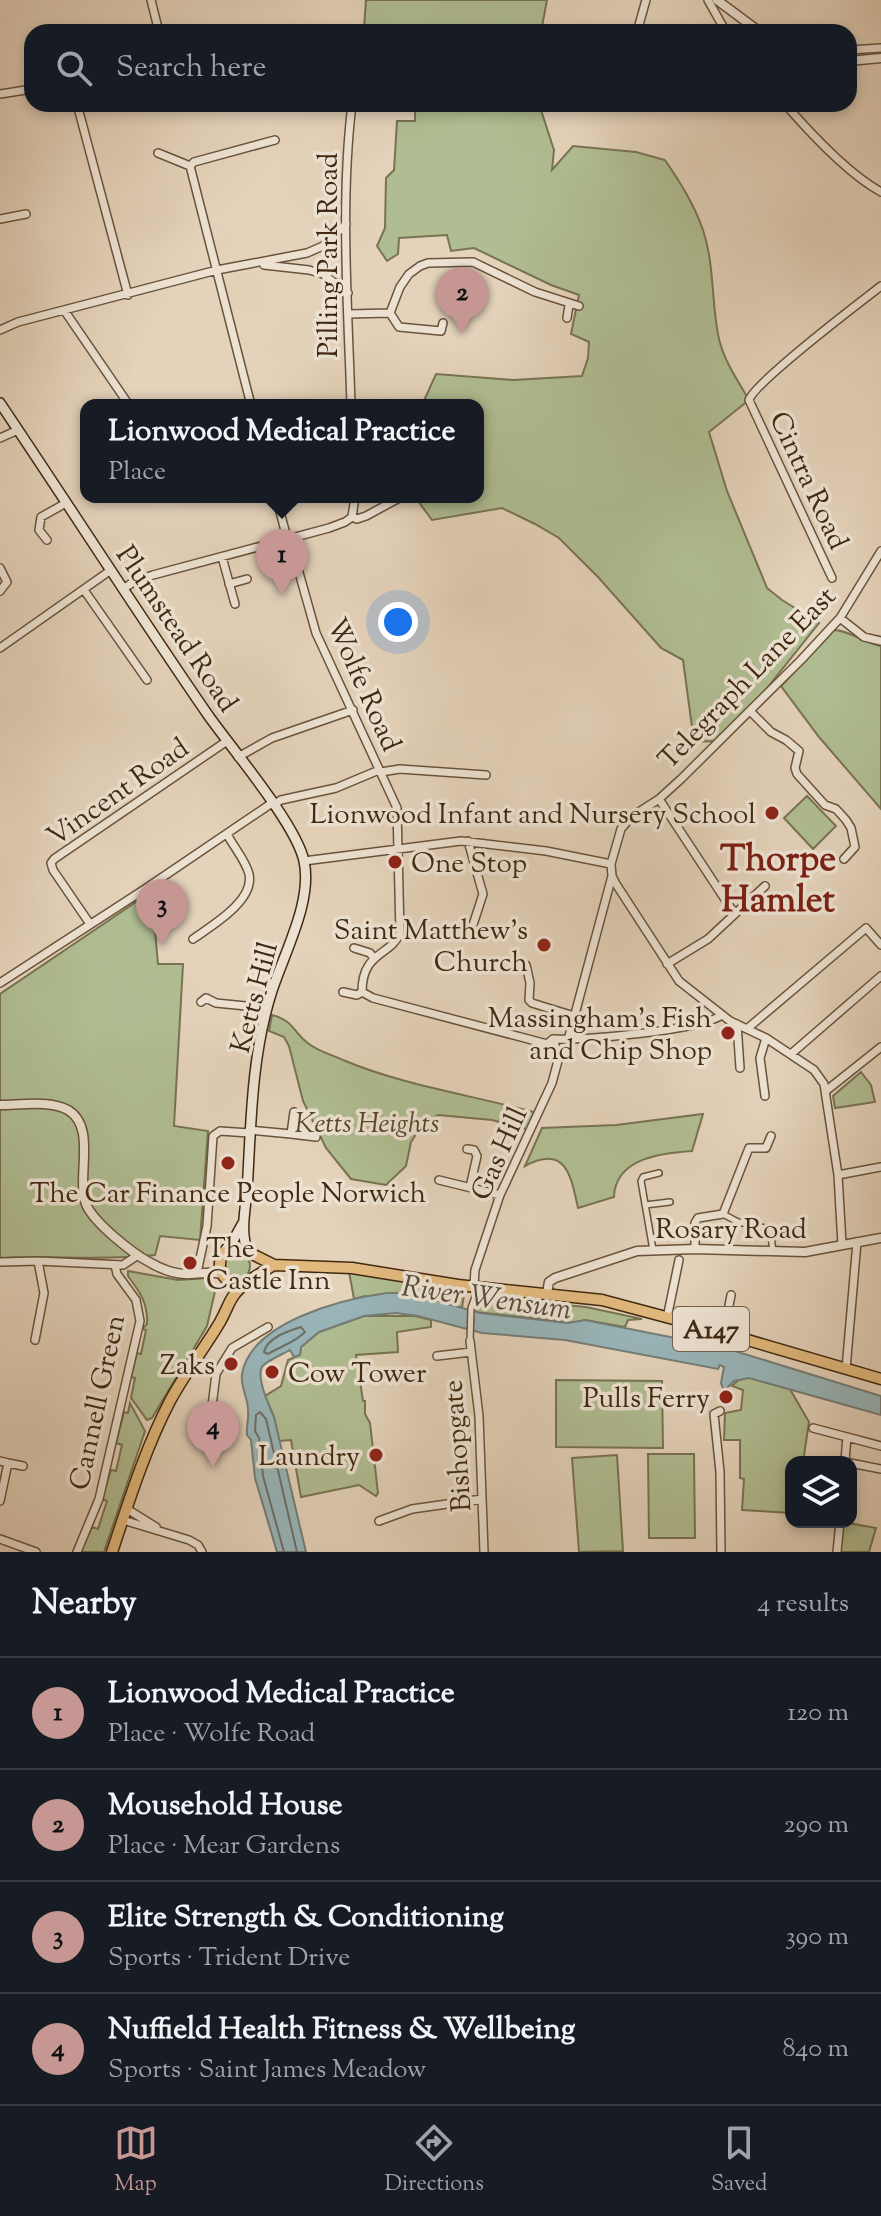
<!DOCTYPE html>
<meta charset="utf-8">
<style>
body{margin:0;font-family:"Sorts Mill Goudy",serif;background:#242831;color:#f1f3f6}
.controls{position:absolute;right:24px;bottom:24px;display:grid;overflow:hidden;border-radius:16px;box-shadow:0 4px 12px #0003}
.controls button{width:72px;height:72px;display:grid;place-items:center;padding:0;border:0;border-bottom:2px solid #363941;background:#171b24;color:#f1f3f6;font:40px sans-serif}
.you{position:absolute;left:398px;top:622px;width:28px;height:28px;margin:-20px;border:6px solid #fff;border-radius:50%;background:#1a73e8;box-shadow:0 0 0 12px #1a73e833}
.badge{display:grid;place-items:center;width:52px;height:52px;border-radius:50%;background:#c59692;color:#111;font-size:26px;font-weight:700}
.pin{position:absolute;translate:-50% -66px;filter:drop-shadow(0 2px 4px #0008)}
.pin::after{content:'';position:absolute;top:42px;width:28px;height:24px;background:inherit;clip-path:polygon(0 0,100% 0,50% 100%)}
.popup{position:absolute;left:80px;top:399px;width:404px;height:104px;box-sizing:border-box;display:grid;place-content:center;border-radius:16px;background:#171b24;filter:drop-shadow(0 2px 6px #0005);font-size:26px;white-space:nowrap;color:#9ea1a6}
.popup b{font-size:30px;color:#f1f3f6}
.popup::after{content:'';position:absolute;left:50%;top:100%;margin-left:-16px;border:16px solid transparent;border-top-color:#171b24}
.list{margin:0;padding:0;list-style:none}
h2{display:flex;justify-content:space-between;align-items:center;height:104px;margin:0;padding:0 32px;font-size:34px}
h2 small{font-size:26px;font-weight:400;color:#9ea1a6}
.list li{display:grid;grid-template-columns:52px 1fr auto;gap:24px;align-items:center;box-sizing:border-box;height:112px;padding:0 32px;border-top:2px solid #363941}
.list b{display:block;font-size:30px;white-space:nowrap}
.list p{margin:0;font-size:26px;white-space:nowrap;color:#9ea1a6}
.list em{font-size:26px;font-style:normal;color:#9ea1a6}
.icon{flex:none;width:44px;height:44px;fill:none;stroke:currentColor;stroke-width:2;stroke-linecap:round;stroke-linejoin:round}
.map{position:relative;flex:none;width:881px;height:1552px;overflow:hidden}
.search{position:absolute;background:#171b24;box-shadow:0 4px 12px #0003;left:24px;right:24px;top:24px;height:88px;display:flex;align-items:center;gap:20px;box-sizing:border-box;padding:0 28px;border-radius:24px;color:#9ea1a6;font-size:30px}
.sheet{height:552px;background:#171b24}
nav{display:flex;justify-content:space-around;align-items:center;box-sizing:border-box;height:112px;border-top:2px solid #363941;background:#171b24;font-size:22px;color:#9ea1a6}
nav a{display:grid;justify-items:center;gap:4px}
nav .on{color:#c59692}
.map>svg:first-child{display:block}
.green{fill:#b0bd92;stroke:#787352;stroke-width:2}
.water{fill:#98b5b9;stroke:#757d76;stroke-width:2}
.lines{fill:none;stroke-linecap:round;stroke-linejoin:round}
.shore{stroke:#6c6f65;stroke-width:2}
.pedestrian-casing{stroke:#69533b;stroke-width:8}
.minor-casing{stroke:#69533b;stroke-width:10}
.tertiary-casing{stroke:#69533b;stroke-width:11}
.secondary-casing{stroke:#402911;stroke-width:12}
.primary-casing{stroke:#402911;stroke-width:13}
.pedestrian{stroke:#ede2d2;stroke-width:5}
.minor{stroke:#ede2d2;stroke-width:7}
.tertiary{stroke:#ede2d2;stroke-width:8}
.secondary{stroke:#ede2d2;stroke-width:9}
.primary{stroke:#e2b97d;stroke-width:10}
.poi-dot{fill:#8f2418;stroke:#ede2d2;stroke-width:3}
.labels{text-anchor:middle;stroke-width:7;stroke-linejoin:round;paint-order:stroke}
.shield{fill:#ede2d2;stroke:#74604b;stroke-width:2}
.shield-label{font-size:26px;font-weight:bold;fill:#402911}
.street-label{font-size:28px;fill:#402911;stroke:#ede2d2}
.poi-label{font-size:28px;fill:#402911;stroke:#ede2d2;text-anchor:end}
.park-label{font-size:28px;font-style:italic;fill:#56472b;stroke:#ede2d2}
.water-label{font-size:30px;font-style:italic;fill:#564c3b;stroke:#ede2d2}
.district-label{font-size:36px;font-weight:bold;fill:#7a1f14;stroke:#ede2d2}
</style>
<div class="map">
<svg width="881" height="1552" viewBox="0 0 881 1552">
<rect width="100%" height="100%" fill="#e4d2ba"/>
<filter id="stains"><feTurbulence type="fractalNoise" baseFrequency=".0025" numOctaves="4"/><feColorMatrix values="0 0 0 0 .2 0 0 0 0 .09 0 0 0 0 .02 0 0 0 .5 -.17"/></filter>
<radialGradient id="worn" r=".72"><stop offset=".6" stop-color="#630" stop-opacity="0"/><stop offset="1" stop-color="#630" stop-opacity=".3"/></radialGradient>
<path class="green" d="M366,0H547L541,32H391L390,29L364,28Z
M415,104H539L554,150L552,170L573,146L636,152L665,160C680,182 694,204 703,230C715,266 711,303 719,339C724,361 738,381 749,400L709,432L727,491L767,588L782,600L819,623L763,693L715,741L694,742L683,660L661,648L598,577L559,538L535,524L502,508L432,520L415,497H478V405H422L436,374L513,380L582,376L588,358L589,342L571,334L579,295L551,285L474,248L451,251L447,235L399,238L398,254L387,261L377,246L385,228L386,178L394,170L397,121H415Z
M833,630C850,630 863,643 881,646V809L819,737L781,686Z
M807,796L836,826L813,849L784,818Z
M142,898L154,920L158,964H183L174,1126L208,1131L200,1240L160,1236L155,1255C103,1261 52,1255 0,1258V994Z
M272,1015C295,1021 293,1033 309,1044C318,1051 332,1055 343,1060C405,1086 472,1095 537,1113L530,1130L492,1120L438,1115L420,1128L411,1142L406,1166L386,1185L351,1179L326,1148L303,1101L289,1046L284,1037L269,1031Z
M861,1072L871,1085L875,1102L835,1108L833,1096Z
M703,1114L692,1151C662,1153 615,1158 614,1197L578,1208C571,1176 566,1144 525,1166L542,1128L616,1125Z
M224 1266a13 13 0 1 1 26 0a13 13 0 1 1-26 0Z
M128,1271L178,1280L208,1278L216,1287L207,1326L152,1418L147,1420L131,1398L135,1378L131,1377L137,1353L141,1354L146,1330L142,1329L147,1324C148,1303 140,1292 128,1276Z
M349,1272L447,1288L457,1296L464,1295L462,1308L452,1304L365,1296L354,1299Z
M483,1297L586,1307L642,1319L628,1320L625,1327L585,1320L576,1323L475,1312L478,1300Z
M364,1316H415L431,1320V1327L397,1332L398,1352L356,1355L363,1401H365V1414L370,1423L378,1493L376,1496L359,1485L301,1497L291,1440L279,1441L274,1417L265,1396L281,1386L288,1360L300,1355L301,1347L319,1332Z
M743,1376L793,1382L791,1391L809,1422L803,1462H791V1513L742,1510L744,1479L740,1478V1440H724L725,1413L741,1410L743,1390L732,1386Z
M556,1380L662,1381L663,1448L556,1447Z
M130,1403L145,1431L104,1552H80L92,1527L98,1529L107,1501L102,1499L111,1470L116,1471L122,1445L116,1443L124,1412L128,1413Z
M648,1454H694L695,1538H649Z
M617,1455L623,1551L579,1552L572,1458Z
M843,1522L876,1528L869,1552H840Z"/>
<path class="water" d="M387,1293H409L480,1313L568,1323L585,1320L725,1348L881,1396V1415L749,1378L734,1381L724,1391L721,1383L724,1367L720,1365L718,1369L565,1340L482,1333L418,1316L396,1313L364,1316L319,1332L301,1347L300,1355L294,1357L290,1350C283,1354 266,1361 262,1367C256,1377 269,1406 274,1417L306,1552H277L255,1478L251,1440L247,1435C246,1427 249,1419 248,1410C248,1398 240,1386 242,1374C251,1322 342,1299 387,1293Z"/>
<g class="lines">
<path class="shore" d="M301,1327L305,1332C294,1343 281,1346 268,1354L264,1352C267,1338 288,1331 301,1327Z
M284,1552L263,1476L259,1438L255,1431L256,1415L260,1412L266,1419L297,1552"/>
<g class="pedestrian-casing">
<path id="pedestrian" d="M645,1205L670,1202
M723,1214L738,1222L770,1229L773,1251
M653,1250L641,1181L643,1177L659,1173
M470,1341L471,1308L476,1294"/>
</g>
<g class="minor-casing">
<path id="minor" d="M151,0L159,32
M708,0L726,32
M637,32L646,0
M849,50L881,48
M0,94L32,89
M77,104L128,295
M785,104C811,134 847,173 881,192
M158,153L190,166
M0,219L26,214
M264,265L309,270L323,274L348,293
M64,310L129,405
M390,313L399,327L441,331L443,323
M349,314L390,313L400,287L409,274L420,266L428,263L473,262L535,292L579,306
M567,318L569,305
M0,330L18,322L217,270L307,253L323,246L346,224
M251,405L190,166L194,162L275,140
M351,405C348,305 340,204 352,104
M0,438L18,430
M276,497L287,538
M352,517L355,497
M289,537L316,633L397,808L400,933C391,956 362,951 362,992L373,998L547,1044L553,1039C585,1040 699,1031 722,1015
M47,540L39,530L41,517L66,503
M222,557L235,604
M0,568L7,582L0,591
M832,578L749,400C755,382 859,303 881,286
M229,584L247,579
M123,589L135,581L153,575L329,528L345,522L352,517L357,519L366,516L401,497
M84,590L147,680
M840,618L864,637L881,641
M0,648L111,570
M751,712L771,732L786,740L799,751L795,768L797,774L825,805L836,809L846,820L851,828L855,847L844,859
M238,757L272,738L353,710
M381,772L400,769L486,775
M659,799L734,913
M273,805L281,800L336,788L379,770
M468,841L483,894L471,931
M304,861L461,841L546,851L611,864
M90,924L53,870L51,863L54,859L227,741
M193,939C211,926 255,901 249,874C246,861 233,846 227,834
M354,948L370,953L373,957
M516,962L526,965L530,983L529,1000L532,1003L574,1016
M667,964L708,939L765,886
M0,983L145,889L272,803
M343,992L357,995L362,992
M201,1002L206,998L216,1003L267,1008
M737,1024L740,1068
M748,1028L866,928L881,945
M568,1040L612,876
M791,1054L881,976
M827,1090L881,1047
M765,1096L760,1058L766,1038
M249,1130L291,1134L294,1112
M291,1134L316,1137
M467,1149L474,1150L477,1156L470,1187
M838,1175L881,1167
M439,1180L500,1195
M842,1244L838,1175L824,1084L814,1070L766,1038L730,1021L679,981L616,884L612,876L611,864L621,829L631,817L659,799L681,779L801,660L840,618L881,551
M695,1249V1223L698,1218L723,1214L749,1148H766L771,1136
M0,1262L38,1261L123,1265L138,1255
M198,1268L207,1226L213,1136L220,1131L249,1133
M474,1285L475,1270L500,1195L552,1083L559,1057L553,1039
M667,1318L679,1260
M724,1333L731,1295
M35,1340L44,1293L38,1261
M470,1341L479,1416L484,1552
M437,1356L471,1352
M192,1363L216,1374L232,1348L268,1327
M846,1369L857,1242
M216,1374L212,1406L216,1432
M720,1411L714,1414L720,1472L721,1552
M813,1428L847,1437L845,1460
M847,1437L881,1446
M845,1462L881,1469
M8,1463L23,1466
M0,1501L8,1463L0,1461
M127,1509L156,1527
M123,1520L189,1540L198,1545L202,1552
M379,1521L412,1509L482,1499
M0,1539L36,1552
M77,1552L99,1499L140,1321L136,1300L117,1274L115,1265
M837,1552L840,1522"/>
</g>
<g class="tertiary-casing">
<path id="tertiary" d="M717,0L760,32
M849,61L881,58
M0,1105C20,1105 50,1100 68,1110C97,1127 76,1177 86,1204C93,1222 132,1253 149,1262C161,1269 177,1275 190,1274C201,1274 210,1271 221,1274
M547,1293L549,1282L555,1278L637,1251L695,1249L805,1252L881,1238"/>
</g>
<g class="secondary-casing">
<path id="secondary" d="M0,403C70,507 137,612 208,715C232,749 296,824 304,861C313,902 283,955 271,994C251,1058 251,1127 247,1192C245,1212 240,1233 248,1252
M223,1253L234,1239L243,1223"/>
</g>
<g class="primary-casing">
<path id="primary" d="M274,1265C262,1271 251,1282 238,1284C221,1281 216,1267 223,1253L238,1247L274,1265L352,1268L458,1285L602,1300L696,1325L881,1379
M112,1552C129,1501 145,1449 170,1401C185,1373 204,1349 220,1322C231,1302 228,1298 247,1282"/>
</g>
<use href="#pedestrian" class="pedestrian"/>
<use href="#minor" class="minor"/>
<use href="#tertiary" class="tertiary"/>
<use href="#secondary" class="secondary"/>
<use href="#primary" class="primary"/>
</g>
<g class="poi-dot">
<circle cx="772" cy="813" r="8"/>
<circle cx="395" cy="862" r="8"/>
<circle cx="544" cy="945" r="8"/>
<circle cx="728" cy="1033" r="8"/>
<circle cx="228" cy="1163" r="8"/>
<circle cx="190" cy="1263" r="8"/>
<circle cx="231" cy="1364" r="8"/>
<circle cx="272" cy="1372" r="8"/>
<circle cx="726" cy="1397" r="8"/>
<circle cx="376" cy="1455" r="8"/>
</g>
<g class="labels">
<rect class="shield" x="673" y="1307" width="76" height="44" rx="6"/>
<g class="shield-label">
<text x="711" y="1338">A147</text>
</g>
<g class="street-label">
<text transform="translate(327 255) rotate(-90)" y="10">Pilling Park Road</text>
<text transform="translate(810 480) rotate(65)" y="10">Cintra Road</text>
<text transform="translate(178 628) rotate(56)" y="10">Plumstead Road</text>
<text transform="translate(746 677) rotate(-46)" y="10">Telegraph Lane East</text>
<text transform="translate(365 684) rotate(66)" y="10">Wolfe Road</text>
<text transform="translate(117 791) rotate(-35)" y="10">Vincent Road</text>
<text transform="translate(253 997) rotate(-75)" y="10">Ketts Hill</text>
<text transform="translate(498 1153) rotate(-66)" y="10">Gas Hill</text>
<text x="731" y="1238">Rosary Road</text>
<text transform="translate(96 1402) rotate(-78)" y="10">Cannell Green</text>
<text transform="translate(456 1446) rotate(-94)" y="10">Bishopgate</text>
</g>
<g class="poi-label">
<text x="756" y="823">Lionwood Infant and Nursery School</text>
<text x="411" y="872" text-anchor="start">One Stop</text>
<text x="528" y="939">Saint Matthew's<tspan x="528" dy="32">Church</tspan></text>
<text x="712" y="1027">Massingham's Fish<tspan x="712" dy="32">and Chip Shop</tspan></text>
<text x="228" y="1202" text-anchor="middle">The Car Finance People Norwich</text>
<text x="206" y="1257" text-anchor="start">The<tspan x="206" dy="32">Castle Inn</tspan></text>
<text x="215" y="1374">Zaks</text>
<text x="288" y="1382" text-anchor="start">Cow Tower</text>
<text x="710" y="1407">Pulls Ferry</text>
<text x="360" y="1465">Laundry</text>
</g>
<g class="park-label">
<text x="367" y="1132">Ketts Heights</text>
</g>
<g class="water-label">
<text transform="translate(487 1297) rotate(8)" y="10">River Wensum</text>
</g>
<g class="district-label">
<text x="778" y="870">Thorpe<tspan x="778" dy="41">Hamlet</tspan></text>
</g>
</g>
<rect width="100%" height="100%" filter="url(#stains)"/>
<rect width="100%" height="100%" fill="url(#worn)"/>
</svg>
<div class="controls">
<button><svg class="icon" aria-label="layers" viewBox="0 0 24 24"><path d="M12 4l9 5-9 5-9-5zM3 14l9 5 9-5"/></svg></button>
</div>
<div class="you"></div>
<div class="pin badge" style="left:282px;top:595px">1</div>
<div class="popup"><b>Lionwood Medical Practice</b>Place</div>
<div class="pin badge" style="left:462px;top:333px">2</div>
<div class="pin badge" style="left:162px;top:945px">3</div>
<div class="pin badge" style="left:213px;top:1467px">4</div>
<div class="search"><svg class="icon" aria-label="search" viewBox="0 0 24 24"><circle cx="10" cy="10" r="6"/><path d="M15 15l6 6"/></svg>Search here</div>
</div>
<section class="sheet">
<h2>Nearby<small>4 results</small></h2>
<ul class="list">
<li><span class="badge">1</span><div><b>Lionwood Medical Practice</b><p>Place · Wolfe Road</p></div><em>120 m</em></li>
<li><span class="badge">2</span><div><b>Mousehold House</b><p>Place · Mear Gardens</p></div><em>290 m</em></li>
<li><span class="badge">3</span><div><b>Elite Strength &amp; Conditioning</b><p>Sports · Trident Drive</p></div><em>390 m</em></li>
<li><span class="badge">4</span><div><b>Nuffield Health Fitness &amp; Wellbeing</b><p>Sports · Saint James Meadow</p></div><em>840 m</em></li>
</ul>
</section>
<nav>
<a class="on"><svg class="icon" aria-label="map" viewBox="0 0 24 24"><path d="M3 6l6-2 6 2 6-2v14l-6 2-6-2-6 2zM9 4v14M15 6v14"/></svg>Map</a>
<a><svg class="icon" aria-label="directions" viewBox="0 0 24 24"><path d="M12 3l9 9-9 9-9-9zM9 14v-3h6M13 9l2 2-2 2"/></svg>Directions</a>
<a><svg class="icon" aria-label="saved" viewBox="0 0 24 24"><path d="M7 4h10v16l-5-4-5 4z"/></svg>Saved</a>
</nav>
